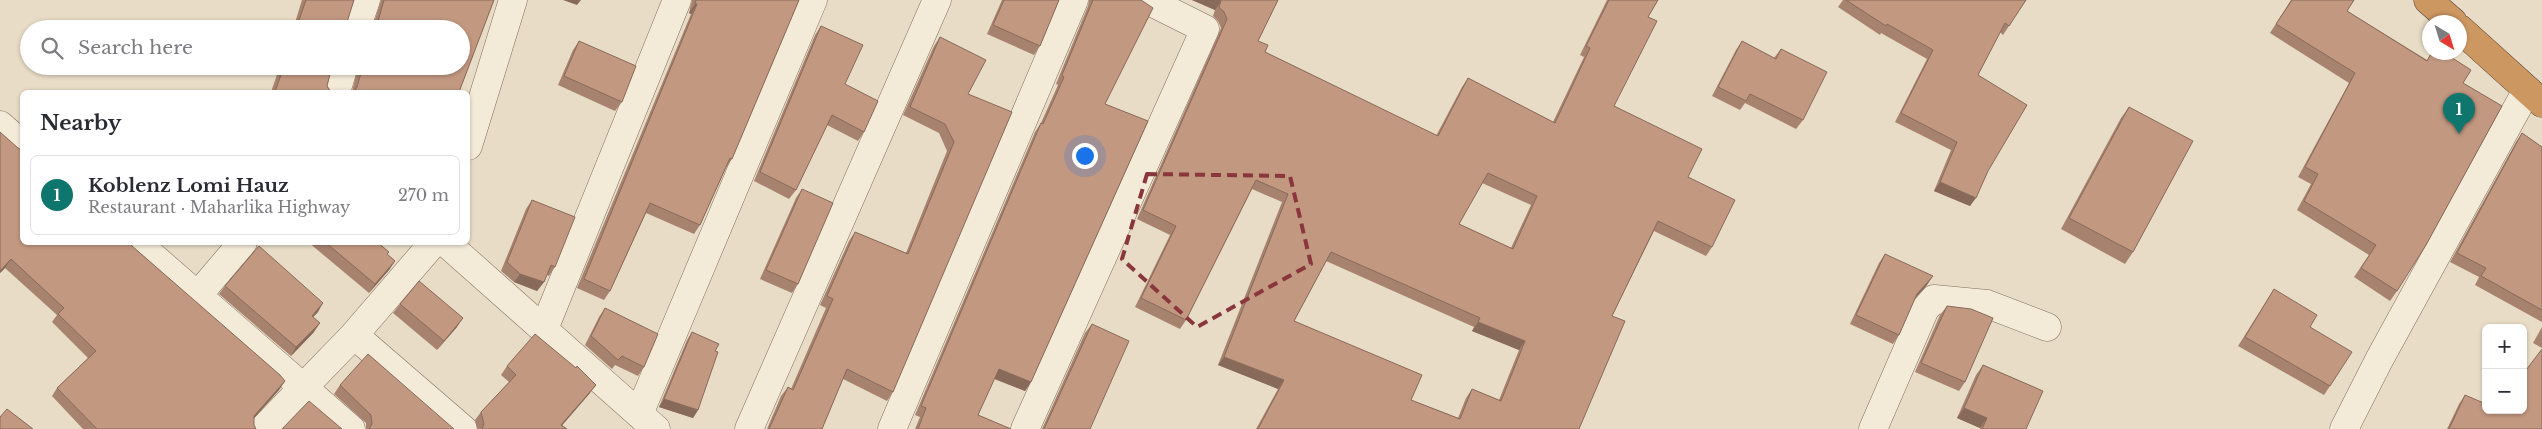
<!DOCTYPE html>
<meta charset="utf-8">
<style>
body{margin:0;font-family:"Libre Baskerville",serif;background:#f7f7f7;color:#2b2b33}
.controls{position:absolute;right:15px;bottom:15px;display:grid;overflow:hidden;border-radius:8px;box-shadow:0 1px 4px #0004}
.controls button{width:45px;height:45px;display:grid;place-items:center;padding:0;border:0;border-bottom:1px solid #e1e1e2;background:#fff;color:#2b2b33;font:25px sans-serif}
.compass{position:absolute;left:2422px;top:15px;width:45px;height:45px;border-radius:50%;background:#fff;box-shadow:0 1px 4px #0004;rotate:142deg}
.you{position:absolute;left:1084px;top:155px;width:18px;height:18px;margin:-12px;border:4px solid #fff;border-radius:50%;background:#1a73e8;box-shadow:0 0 0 8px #1a73e833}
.badge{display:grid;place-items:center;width:32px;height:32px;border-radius:50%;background:#0f766e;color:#fff;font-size:16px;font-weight:700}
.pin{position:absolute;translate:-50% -41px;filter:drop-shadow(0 1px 2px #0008)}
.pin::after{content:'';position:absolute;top:26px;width:18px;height:15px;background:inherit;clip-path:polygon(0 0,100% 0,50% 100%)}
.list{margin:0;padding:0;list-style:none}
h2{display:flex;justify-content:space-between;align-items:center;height:65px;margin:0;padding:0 20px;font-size:21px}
h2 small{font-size:16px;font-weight:400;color:#7c7c81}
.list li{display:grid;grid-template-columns:32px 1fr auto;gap:15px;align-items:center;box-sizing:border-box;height:80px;margin:0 10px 10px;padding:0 10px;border:1px solid #e1e1e2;border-radius:8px}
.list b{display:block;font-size:19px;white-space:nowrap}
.list p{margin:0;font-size:16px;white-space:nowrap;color:#7c7c81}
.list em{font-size:16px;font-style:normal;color:#7c7c81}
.icon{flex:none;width:28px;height:28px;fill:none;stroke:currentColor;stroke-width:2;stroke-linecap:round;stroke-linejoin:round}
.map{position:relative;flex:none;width:2542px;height:429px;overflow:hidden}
.search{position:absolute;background:#fff;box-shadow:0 1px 4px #0004;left:20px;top:20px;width:450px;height:55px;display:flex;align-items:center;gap:12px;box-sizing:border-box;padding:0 18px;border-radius:28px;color:#7c7c81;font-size:19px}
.panel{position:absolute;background:#fff;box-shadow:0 1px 4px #0004;left:20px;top:90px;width:450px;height:155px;border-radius:8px}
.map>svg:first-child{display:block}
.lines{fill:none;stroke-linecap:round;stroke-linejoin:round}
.minor-casing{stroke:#816f5e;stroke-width:29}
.highway-casing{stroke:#503e32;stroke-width:29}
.minor{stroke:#f4ead8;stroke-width:28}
.highway{stroke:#cd9762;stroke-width:28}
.wall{fill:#a7836f;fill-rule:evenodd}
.shaded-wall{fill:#886a5a}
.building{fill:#c29881;stroke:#886a5a;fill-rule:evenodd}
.marked{fill:none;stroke:#89363c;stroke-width:4;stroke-dasharray:10 6;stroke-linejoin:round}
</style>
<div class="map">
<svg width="2542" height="429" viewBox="0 0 2542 429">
<rect width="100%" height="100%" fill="#e8dcc6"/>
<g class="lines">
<g class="minor-casing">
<path id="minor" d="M356,29L366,0
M336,92L344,66
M0,125L22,144
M468,146L513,0
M136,242L351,429
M445,242L656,429
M198,295L243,242
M544,329L677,0
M354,335L463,429
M639,414L813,0
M263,429L354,335L434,242
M749,429L937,0
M892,429L1074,0
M1025,429L1205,29L1147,0
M1873,429L1925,309L1934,299L1987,304L2047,327
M2344,429L2379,360L2527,90"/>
</g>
<g class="highway-casing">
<path id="highway" d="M2428,0L2453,22
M2460,29L2542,103"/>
</g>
<use href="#minor" class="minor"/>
<use href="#highway" class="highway"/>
</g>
<path class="wall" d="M302,0H354L347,22L350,29H293Z
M381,0H494L459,92H352L358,66H461V29H372Z
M692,0H799L732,159L726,168L700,225L694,234L646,213L610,291L604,300L577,288L691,14L689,13Z
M1002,0H1059L1040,46L1034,55L987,34Z
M1089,0H1141L1105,104L1031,382L1025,391L994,379L978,415L1011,429H915L920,417L915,415L1035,132L1041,123L1058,85L1056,84L1088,6Z
M1192,0H1278L1258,41L1265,52L1436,136L1462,87L1468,78L1553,122L1584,57L1580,55L1607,0H1658L1648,17L1614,106L1688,177L1712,247L1706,256L1654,231L1612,316L1579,429H1256L1278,389L1218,365L1282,202L1252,189L1186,320L1180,329L1135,307L1170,235L1137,219L1221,28L1218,21L1213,16L1215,10ZM1482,183L1531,205L1511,248L1459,224ZM1326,261L1474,327L1472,331L1519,350L1499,400L1472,389L1466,398L1458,418L1411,400L1294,321Z
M1843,0H2026L2003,35L2000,32L1978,75L1988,171L1970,206L1934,191L1951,150L1895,122L1927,59L1881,33L1880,35L1838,7Z
M2291,0H2354L2347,11L2427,60L2432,52L2463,83L2397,291L2390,301L2354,277L2369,255L2297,210L2311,184L2298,177L2349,83L2270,33Z
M821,26L864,132L858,141L827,125L796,190L789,199L754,181L815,35Z
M940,37L968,94L893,392L887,401L843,379L822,429H767L781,396L788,387L791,389L826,308L820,305L849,241L855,232L906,253L947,151L939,133L903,115L934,46Z
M579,41L622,102L615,111L558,85L573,50Z
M1742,41L1774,58L1781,49L1803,120L1796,129L1745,103L1740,110L1712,96L1736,50Z
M280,66H332L327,86L331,92H271Z
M2129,107L2133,252L2125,264L2061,229L2121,118Z
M0,132L22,242L132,246L285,381L279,390L254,418V425L256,429H83L52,396L57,388L88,358L52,322L57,315L5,268L0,273Z
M2522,133L2542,147V322L2475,285L2479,277L2450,262L2516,142Z
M802,189L798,284L792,293L760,279L796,198Z
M532,200L555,267L549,276L547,275L544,282L537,291L514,282L501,271L526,209Z
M308,242H377L387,254L395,261L389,270L369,293Z
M1885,254L1927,285L1915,298L1899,335L1893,344L1850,324L1879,263Z
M225,286L318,312L313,317L314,332L291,356L219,294Z
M2274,289L2310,327L2330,386L2324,395L2238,346Z
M400,304L457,327L437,350L393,313Z
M1947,306L1965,382L1959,391L1915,372L1940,315Z
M605,308L644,367L638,376L615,365L612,369L585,345L599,317Z
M1092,324L1090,429H1042L1085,333Z
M2542,327V348L2533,343Z
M692,332L715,351L698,410L693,418L659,407L687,340Z
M1983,365L2026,429H1980V428L1957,418L1976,375Z
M507,366L590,393L562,425L567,429H477L475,420L481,412L509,382L501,375Z
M340,385L454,429H366V423L334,394Z
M2465,395L2486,410H2523L2542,429H2447L2459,404Z"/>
<path class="shaded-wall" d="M563,0H581L577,5Z
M1192,0H1219L1221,1L1215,10Z
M695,4H697L691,14L689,13Z
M1940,182L1976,198L1970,206L1934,191Z
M11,259L5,268L0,273V271Z
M395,261L389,270L369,293L375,284Z
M520,274L544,282L537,291L514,282Z
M1933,276L1927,285L1911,303L1917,294Z
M323,303L318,312L306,324L312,316Z
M463,318L457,327L437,350L444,341Z
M1478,322L1525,341L1519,350L1472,331Z
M320,323L314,332L291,356L296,347Z
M1224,357L1284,380L1278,389L1218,365Z
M999,369L1031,382L1025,391L993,378Z
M285,381L279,390L248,425L254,416Z
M596,385L590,393L559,429L561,425Z
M664,399L698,410L693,418L659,407Z
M1964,408L1987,418L1980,428L1957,418Z"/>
<path class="building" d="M306,0H354L347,22L350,29H296Z
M384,0H494L459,92H354L357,87L363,66H461V29H374L377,25Z
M696,0H799L732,159L730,158L700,225L650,203L610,291L584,279L697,4H695Z
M1004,0H1059L1040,46L993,25Z
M1093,0H1141L1153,8L1105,104L1148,121L1031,382L999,369L978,415L1011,429H918L926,408L921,406L1041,123L1043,124L1064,77L1062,75Z
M1219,0H1278L1258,41L1268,45L1265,52L1438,136L1468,78L1555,123L1590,48L1586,46L1609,0H1658L1648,17L1657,21L1614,106L1702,149L1688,177L1735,200L1712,247L1658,221L1612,316L1625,321L1579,429H1258L1284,380L1224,357L1288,194L1256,180L1186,320L1141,298L1176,226L1143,210L1227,19L1224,12L1219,7L1221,1ZM1488,173L1537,196L1513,249L1459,224ZM1331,252L1480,318L1478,322L1525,341L1501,401L1472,389L1460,419L1411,400L1422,375L1294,321Z
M1846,0H2026L2009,26L2005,23L1978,75L2027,105L1988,171L1976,198L1940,182L1957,142L1901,113L1933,50L1887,24L1886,26Z
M2292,0H2354L2347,11L2427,61L2432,52H2443L2471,70L2463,83L2502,106L2426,245L2397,291L2361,268L2376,245L2304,201L2318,174L2305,167L2355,73L2276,24Z
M821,26L863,45L845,84L878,101L864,132L832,115L796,190L760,172Z
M940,37L986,60L968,94L1012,112L893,392L847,369L822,429H769L788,387L793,390L819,331L833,299L827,296L855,232L908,254L954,142L945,124L910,107Z
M579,41L636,66L622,102L564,76Z
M1742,41L1776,59L1781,49L1827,72L1803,120L1750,94L1746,101L1718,87Z
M284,66H332L327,86L331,92H275Z
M2129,107L2193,141L2133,252L2069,218Z
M0,132L18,148L22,150V242H130L132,246L280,375L285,381L254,416V425L256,429H97L57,388L96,351L58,314L64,308L11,259L0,271Z
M2522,133L2542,147V310L2481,276L2486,268L2457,253Z
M802,189L833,203L798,284L766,270Z
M532,200L575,217L555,267L551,265L544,282L520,274L507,262Z
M325,242H377L389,252L387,254L395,261L375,284Z
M259,246L323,303L312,316L320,323L296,347L225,286Z
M1885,254L1933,276L1917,294L1899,335L1856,315Z
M419,281L463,318L444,341L400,304Z
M2274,289L2317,315L2310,327L2352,352L2330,386L2245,337Z
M1947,306L1971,309L1993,318L1965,382L1921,363Z
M605,308L658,334L644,367L622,356L618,360L591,336Z
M1092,324L1129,341L1090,429H1043L1045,427Z
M692,332L719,344L715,351L718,352L698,410L664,399Z
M535,334L576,368L577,366L596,385L561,425L567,429H482L484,424L481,412L516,375L507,366Z
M2542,349V429H2449L2465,395L2486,404V410H2523V374Z
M368,354L454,429H369L372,424L371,415L340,385Z
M1983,365L2043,391L2026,429H1982L1987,418L1964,408Z
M309,401L342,429H282Z
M7,409L33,429H0V417Z"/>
<path class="marked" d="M1147,174L1290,176L1311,264L1197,327L1122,259Z"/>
</svg>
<div class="controls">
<button>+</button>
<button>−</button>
</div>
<svg class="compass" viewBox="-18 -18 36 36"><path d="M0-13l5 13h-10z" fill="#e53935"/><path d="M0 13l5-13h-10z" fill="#7c7c81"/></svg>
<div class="you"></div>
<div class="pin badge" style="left:2459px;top:134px">1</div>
<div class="search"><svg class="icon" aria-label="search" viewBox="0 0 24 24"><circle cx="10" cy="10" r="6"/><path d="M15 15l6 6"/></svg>Search here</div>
<section class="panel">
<h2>Nearby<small></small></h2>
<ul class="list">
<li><span class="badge">1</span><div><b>Koblenz Lomi Hauz</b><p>Restaurant · Maharlika Highway</p></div><em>270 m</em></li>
</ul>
</section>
</div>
